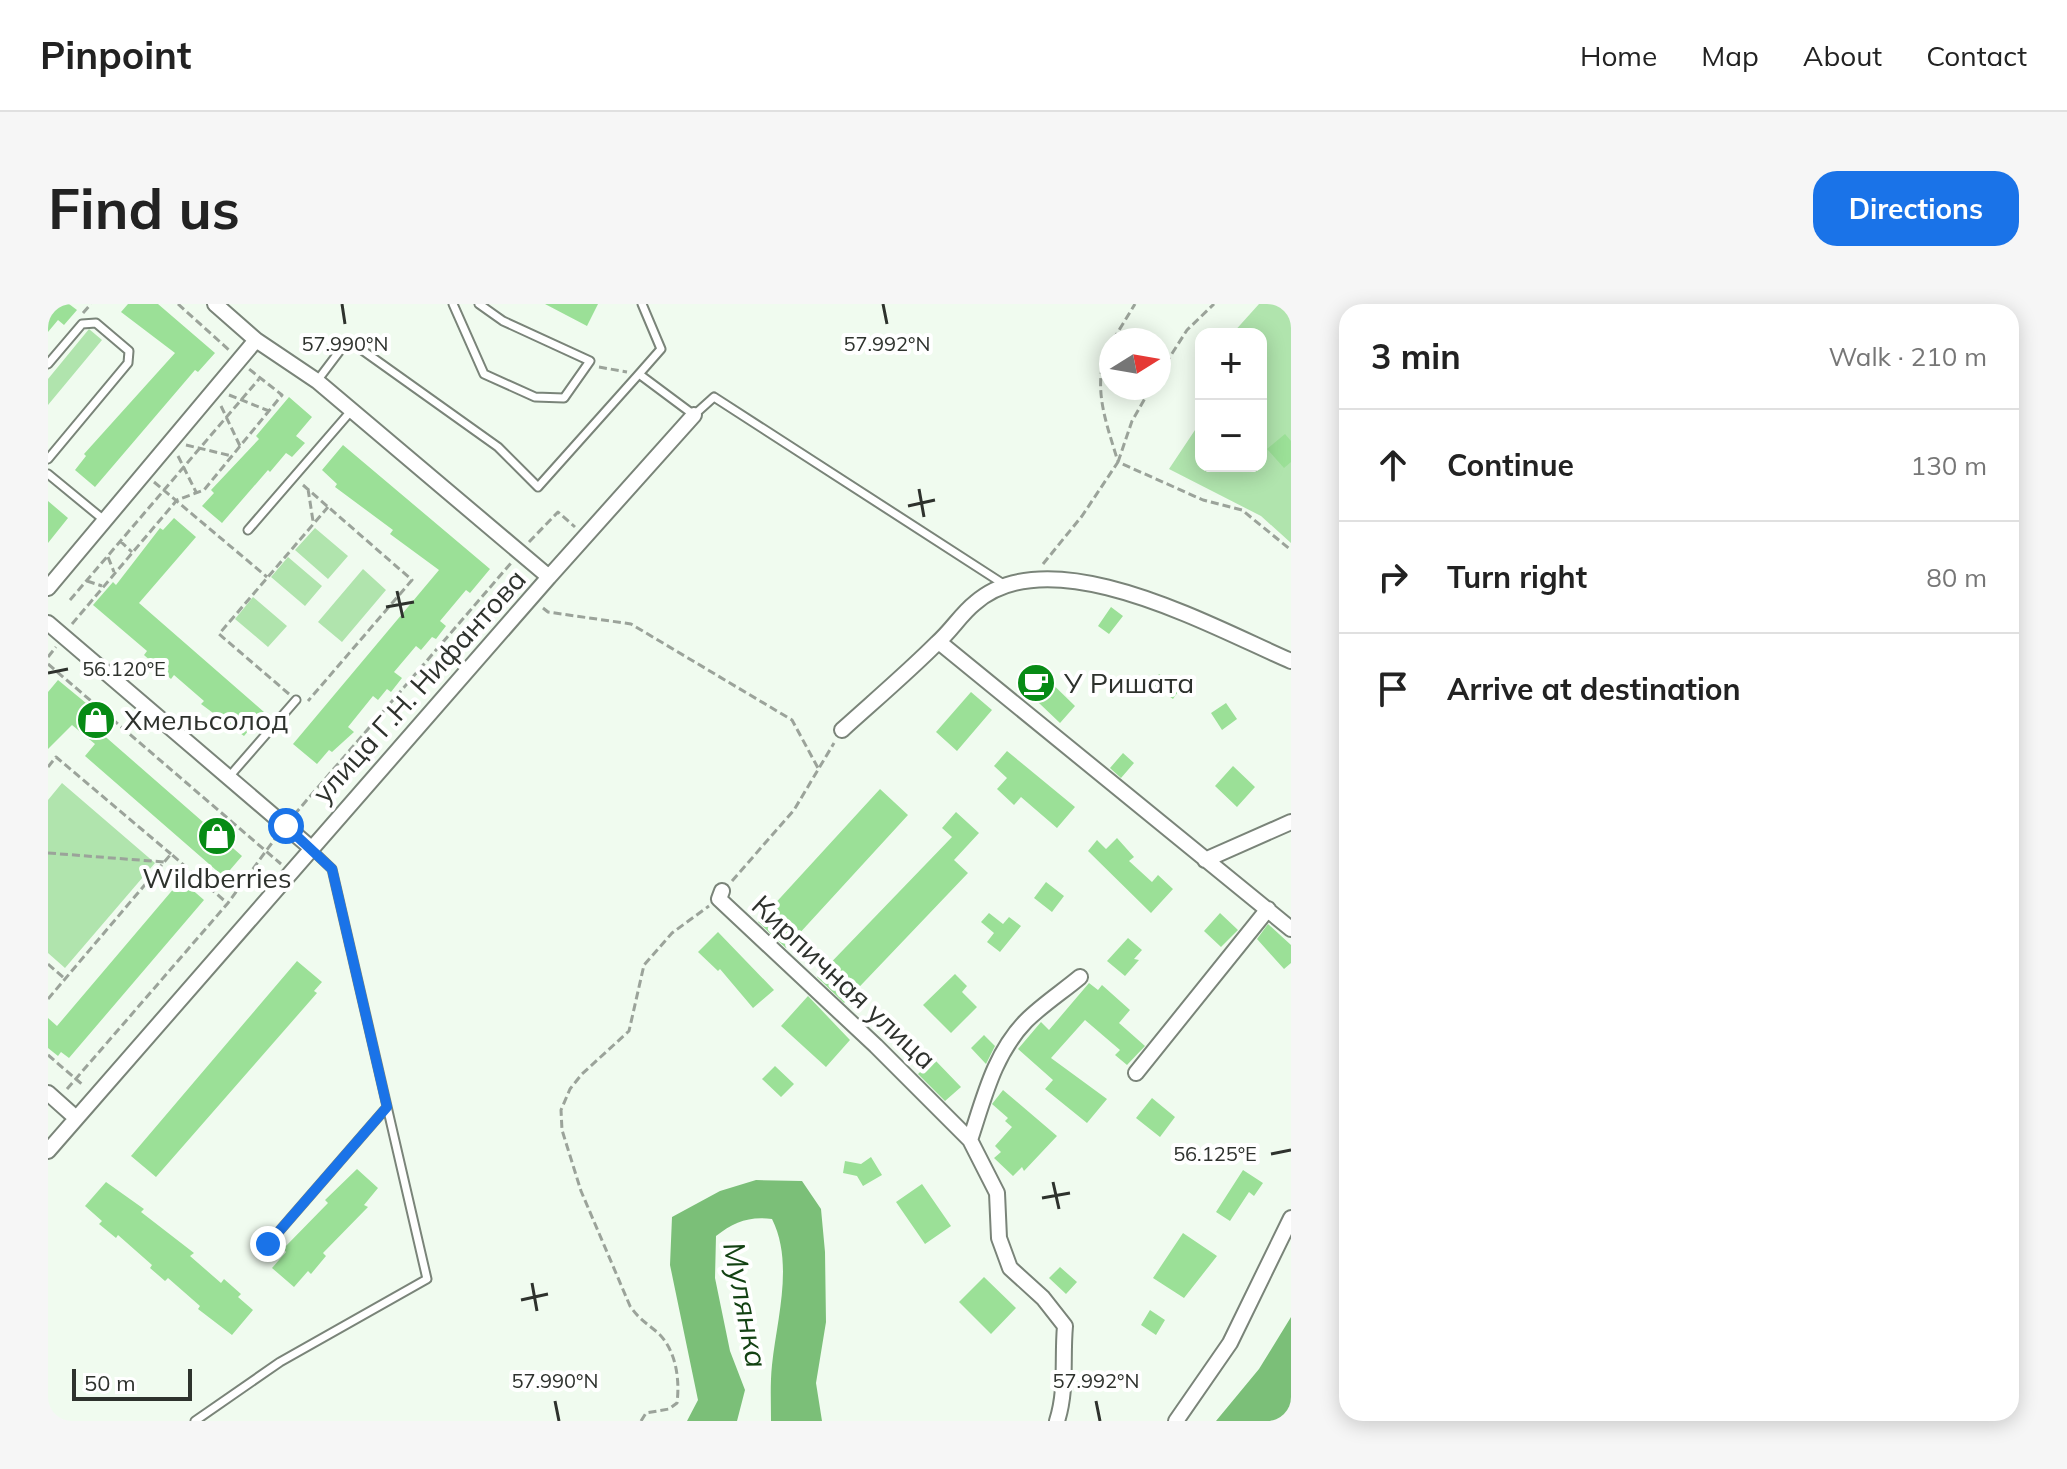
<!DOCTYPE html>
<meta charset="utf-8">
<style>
body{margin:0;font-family:Mulish,sans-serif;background:#f6f6f6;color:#222}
.controls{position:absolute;right:24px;top:24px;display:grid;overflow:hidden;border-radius:16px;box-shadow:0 4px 20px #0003}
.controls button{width:72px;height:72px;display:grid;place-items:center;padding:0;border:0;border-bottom:2px solid #e0e0e0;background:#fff;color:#222;font:40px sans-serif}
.compass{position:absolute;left:1051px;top:24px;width:72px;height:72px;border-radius:50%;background:#fff;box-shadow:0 4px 20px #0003;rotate:79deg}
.scale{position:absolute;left:24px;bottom:20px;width:120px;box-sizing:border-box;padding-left:8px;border:4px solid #2e322d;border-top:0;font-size:22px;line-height:28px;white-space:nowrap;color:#2e322d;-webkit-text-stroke:6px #fff;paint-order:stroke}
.stop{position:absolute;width:24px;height:24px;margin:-18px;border:6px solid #1a73e8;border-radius:50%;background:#fff}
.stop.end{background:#1a73e8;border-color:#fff;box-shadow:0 2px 8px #0008}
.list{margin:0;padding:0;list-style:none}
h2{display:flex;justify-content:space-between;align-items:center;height:104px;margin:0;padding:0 32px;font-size:34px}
h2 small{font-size:26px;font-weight:400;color:#767676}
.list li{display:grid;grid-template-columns:52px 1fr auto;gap:24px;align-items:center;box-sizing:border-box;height:112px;padding:0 32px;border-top:2px solid #e0e0e0}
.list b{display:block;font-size:30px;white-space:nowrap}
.list em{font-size:26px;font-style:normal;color:#767676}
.icon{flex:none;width:44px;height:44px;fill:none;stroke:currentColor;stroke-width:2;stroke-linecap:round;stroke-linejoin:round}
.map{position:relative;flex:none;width:1243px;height:1117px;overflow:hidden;border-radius:24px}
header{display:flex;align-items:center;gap:48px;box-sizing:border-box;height:112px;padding:0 40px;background:#fff;border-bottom:2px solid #e0e0e0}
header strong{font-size:38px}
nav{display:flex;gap:44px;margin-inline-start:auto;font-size:28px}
.intro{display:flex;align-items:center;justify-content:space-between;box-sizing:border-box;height:192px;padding:0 48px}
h1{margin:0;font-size:56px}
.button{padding:20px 36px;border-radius:24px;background:#1a73e8;color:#fff;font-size:28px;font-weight:700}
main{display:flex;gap:48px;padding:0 48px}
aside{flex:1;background:#fff;border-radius:24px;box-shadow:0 4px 20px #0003}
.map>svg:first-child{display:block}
.green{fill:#b0e4ad}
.water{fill:#7bbf78}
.building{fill:#9be097}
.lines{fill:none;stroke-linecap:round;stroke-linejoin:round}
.lane-casing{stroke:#7a8479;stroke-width:11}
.street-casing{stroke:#7a8479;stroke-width:18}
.path{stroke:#9ba39a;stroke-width:3;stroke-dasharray:8 4;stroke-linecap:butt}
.lane{stroke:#fff;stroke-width:7}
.street{stroke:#fff;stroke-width:14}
.route{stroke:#1a73e8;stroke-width:10}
.ticks{fill:none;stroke:#2e322d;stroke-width:3}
.labels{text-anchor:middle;stroke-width:8;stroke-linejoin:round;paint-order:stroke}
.poi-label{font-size:28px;fill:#2e322d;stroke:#fff;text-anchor:start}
.street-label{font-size:28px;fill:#2e322d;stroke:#fff}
.water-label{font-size:30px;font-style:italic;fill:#134213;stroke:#fff}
.ticks-label{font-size:20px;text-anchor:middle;fill:#2e322d;stroke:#fff;stroke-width:8;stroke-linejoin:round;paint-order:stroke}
</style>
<header>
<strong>Pinpoint</strong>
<nav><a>Home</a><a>Map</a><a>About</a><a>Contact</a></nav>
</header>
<div class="intro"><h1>Find us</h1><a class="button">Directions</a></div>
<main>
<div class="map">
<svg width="1243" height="1117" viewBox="0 0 1243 1117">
<rect width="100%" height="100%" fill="#f0fbef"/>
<path class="green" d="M1211,0H1243V239L1213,212L1121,165L1153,117V162H1213V30H1184Z
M41,25L54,36L0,101V75Z
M267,224L300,252L280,275L247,246Z
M240,253L274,282L257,302L223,273Z
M315,265L338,286L294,338L270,318Z
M205,293L239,322L220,343L187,315Z
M14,479L107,559L17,664L0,649V496Z"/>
<path class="water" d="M708,876L754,877L773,905L777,948L778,1018L768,1079L774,1117H723C723,1099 722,1080 724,1061C729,1014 746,959 724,915C701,912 686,918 668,932L667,974L682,1047L697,1086L689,1117H639L650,1096L622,961L624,913L672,887Z
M1243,1013V1117H1168L1211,1065Z"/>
<path class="building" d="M0,0H21L29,6L16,21L10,16L0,28Z
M80,0H110L167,49L150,68L147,66L47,183L27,166L38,152L36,150L127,49L73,8Z
M497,0H550L539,22Z
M241,93L264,113L248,132L257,139L244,153L238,149L222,168L220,166L174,219L154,202L166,189L163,186L211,135L208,132Z
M1237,130L1243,137V158L1236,164L1219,145Z
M295,141L442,265L422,289L418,286L392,317L398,322L388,335L384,333L373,346L368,342L346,368L354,374L343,388L339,385L330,396L325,392L300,423L306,428L284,448L281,446L269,460L245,440L391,266L342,230L345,226L287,183L289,180L274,166Z
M0,197L20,214L0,239Z
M126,214L148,233L91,299L216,408L196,432L153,400L156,397L126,371L123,375L96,351L99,347L45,301L65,278L68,281L112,224L115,226Z
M1063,303L1075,312L1061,330L1050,322Z
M986,362L1027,402L1012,419L971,380Z
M1111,370L1132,385L1125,395L1104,380Z
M10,376L61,418L52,428L194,552L176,573L37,452L47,440L24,421L0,445V388Z
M923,388L944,406L909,447L888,428Z
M1178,399L1189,415L1174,426L1163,409Z
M959,447L1027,503L1009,524L973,493L966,501L949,485L959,474L946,462Z
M1075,449L1086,459L1073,474L1062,464Z
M1185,462L1207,483L1189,503L1167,482Z
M832,485L860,511L738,644L710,618Z
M908,508L931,529L906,556L920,569L796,699L769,673L904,533L894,524Z
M1069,534L1086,553L1081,557L1104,578L1110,571L1125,585L1103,609L1040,547L1049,536L1058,545Z
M133,576L156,596L21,754L13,748L10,752L0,744V714L9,722Z
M998,578L1016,592L1004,608L986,594Z
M941,609L955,620L961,613L973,622L952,648L939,638L946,629L933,618Z
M1172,609L1190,626L1173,643L1156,627Z
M1220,620L1243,641V659L1236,665L1209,635Z
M670,628L726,686L705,704L672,665L670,667L650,648Z
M1080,634L1094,646L1086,655L1091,656L1077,672L1059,657Z
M249,657L274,678L266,687L269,689L108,873L83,852Z
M907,670L919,682L914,688L929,703L903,729L875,701Z
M1041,679L1050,686L1054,681L1082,706L1071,719L1097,742L1079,761L1067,751L1072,746L1037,716L1003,754L1059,795L1039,819L997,785L1005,776L970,745L993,718L1001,726Z
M760,692L802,736L778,763L733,722Z
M936,731L947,742L938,760L923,744Z
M886,755L913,783L897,797L870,770Z
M727,762L746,780L733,793L714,775Z
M955,786L1009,832L976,867L974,863L965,872L946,854L953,848L947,842L964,823L957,817L960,814L944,800Z
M1104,794L1127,813L1112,833L1088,814Z
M823,853L834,871L815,882L809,872L795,869L797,857L813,860Z
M309,865L330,884L316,901L320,903L275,949L278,952L263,970L260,967L246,983L224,964L238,948L235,945L280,899L277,896Z
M1195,866L1215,879L1206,892L1201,888L1182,917L1168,908Z
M58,878L96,905L93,908L146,949L142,952L173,979L176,975L193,990L190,993L205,1006L184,1031L150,1005L152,1002L120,974L117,977L102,964L104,961L70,931L68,934L51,920L54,917L37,902Z
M874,880L903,922L877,940L848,898Z
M1135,929L1169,952L1136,994L1105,974Z
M1012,963L1029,978L1018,990L1001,974Z
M936,973L968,1004L943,1030L911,998Z
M1102,1006L1117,1016L1108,1031L1093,1021Z"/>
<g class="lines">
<g class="lane-casing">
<path id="lane" d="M405,0L436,70L487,93L516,94L542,57L455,17L431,0
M594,0L613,45L591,70L646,111L666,93L957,281
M0,60L34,20L48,19L81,47L80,59L0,155
M269,77L300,36L450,143L490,183L591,70
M0,170L56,216
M200,226L303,107
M180,474L248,396
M220,940L339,803
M147,1117L232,1058L379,975L284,565L263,545"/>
</g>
<g class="street-casing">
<path id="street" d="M501,273L646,111
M0,284L208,36
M0,319L262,543
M891,338L1243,625
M794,426C826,397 859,369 889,339C903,327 913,310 927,299C1003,232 1166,324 1243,357
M1157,556L1243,518
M674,587L671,595L828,742L922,836L949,889L951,934L962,964L995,994L1017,1022C1014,1055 1019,1086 1009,1117
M1088,769L1220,605
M0,789L28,814
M922,836C936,794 946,750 978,717C994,701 1014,688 1032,673
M0,847L501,273L269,77L208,36L167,0
M1128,1117L1182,1039L1243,914"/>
</g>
<path class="path" d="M130,0L181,46
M35,9L43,0
M1065,36L1087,0
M1063,40C1041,78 1059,120 1070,158
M551,63L579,68
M1111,70L1139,26L1166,0
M181,91L221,107
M173,102L192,142
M138,141L184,152
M130,152L148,188
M1070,158L1084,117L1103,84
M106,178L219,273
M255,181L364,276L260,397
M260,185L265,217
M72,237L84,248
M481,238L510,208L527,223
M60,253L66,268
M995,260L1034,212L1070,158L1155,196L1194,206L1243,246
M39,277L54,282
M22,296L211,75
M495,304L500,308L583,320L744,416L770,464
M24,320L129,196L156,186L234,91L201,65
M0,353L8,343
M0,360L233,560
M241,390L171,330L280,203
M0,463L8,453L123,550
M246,511L463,259
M0,549L116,558
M684,577L746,506L786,439
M0,660L17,675
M0,695L123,550L179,599
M0,751L36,782
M19,785L180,599L229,532
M593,1117L598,1109L621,1105L629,1099C632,1075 628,1045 609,1028C598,1019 590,1014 582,1002L533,887L514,826L513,806L522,785L534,770L581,727L596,661L624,629L661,602"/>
<use href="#lane" class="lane"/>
<use href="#street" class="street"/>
</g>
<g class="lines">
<path class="route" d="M220,940L339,803L284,565L238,522"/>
</g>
<path class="ticks" d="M294,0L297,20M835,0L839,20M871,185L876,213M860,202L887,196M349,287L355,314M338,303L366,298M0,369L20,365M1223,850L1243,846M1005,878L1011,905M994,894L1022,889M484,979L489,1007M473,996L500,990M507,1097L511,1117M1048,1097L1052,1117"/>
<defs>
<g id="cafe-disc" transform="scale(2)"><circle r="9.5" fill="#078b15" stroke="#fff"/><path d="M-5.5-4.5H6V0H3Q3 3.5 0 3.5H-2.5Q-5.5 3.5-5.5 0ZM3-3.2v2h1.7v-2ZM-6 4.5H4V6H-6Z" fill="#fff"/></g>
<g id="shop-disc" transform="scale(2)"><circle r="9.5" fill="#078b15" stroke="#fff"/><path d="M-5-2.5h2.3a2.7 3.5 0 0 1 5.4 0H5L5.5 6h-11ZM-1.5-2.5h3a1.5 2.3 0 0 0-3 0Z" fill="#fff"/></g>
</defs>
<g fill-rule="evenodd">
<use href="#cafe-disc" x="988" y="379"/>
<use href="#shop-disc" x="48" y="416"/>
<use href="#shop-disc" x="169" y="532"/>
</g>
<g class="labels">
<g class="poi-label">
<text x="1016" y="389">У Ришата</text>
<text x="76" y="426">Хмельсолод</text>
<text x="169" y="584" text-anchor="middle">Wildberries</text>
</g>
<g class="street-label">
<text transform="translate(371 382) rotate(-48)" y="10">улица Г.Н. Нифантова</text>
<text transform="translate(796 678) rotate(43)" y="10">Кирпичная улица</text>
</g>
<g class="water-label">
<text transform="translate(697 1001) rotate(79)" y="10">Мулянка</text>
</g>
</g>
<g class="ticks-label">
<text x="297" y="47">57.990°N</text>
<text x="839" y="47">57.992°N</text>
<text x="76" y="372">56.120°E</text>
<text x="1167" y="857">56.125°E</text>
<text x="507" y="1084">57.990°N</text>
<text x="1048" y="1084">57.992°N</text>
</g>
</svg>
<div class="controls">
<button>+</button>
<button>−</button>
</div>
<svg class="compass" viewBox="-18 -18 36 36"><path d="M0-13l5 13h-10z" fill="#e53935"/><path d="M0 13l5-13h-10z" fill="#767676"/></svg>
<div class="scale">50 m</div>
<div class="stop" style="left:238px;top:522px"></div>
<div class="stop end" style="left:220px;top:940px"></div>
</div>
<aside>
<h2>3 min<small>Walk · 210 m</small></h2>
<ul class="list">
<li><svg class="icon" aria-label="ahead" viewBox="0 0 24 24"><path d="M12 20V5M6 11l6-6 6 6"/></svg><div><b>Continue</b></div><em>130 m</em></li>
<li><svg class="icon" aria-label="right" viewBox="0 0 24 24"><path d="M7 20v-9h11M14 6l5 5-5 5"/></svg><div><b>Turn right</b></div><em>80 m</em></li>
<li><svg class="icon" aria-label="arrive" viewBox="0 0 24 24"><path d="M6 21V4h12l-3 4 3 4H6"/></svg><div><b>Arrive at destination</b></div></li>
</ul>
</aside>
</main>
